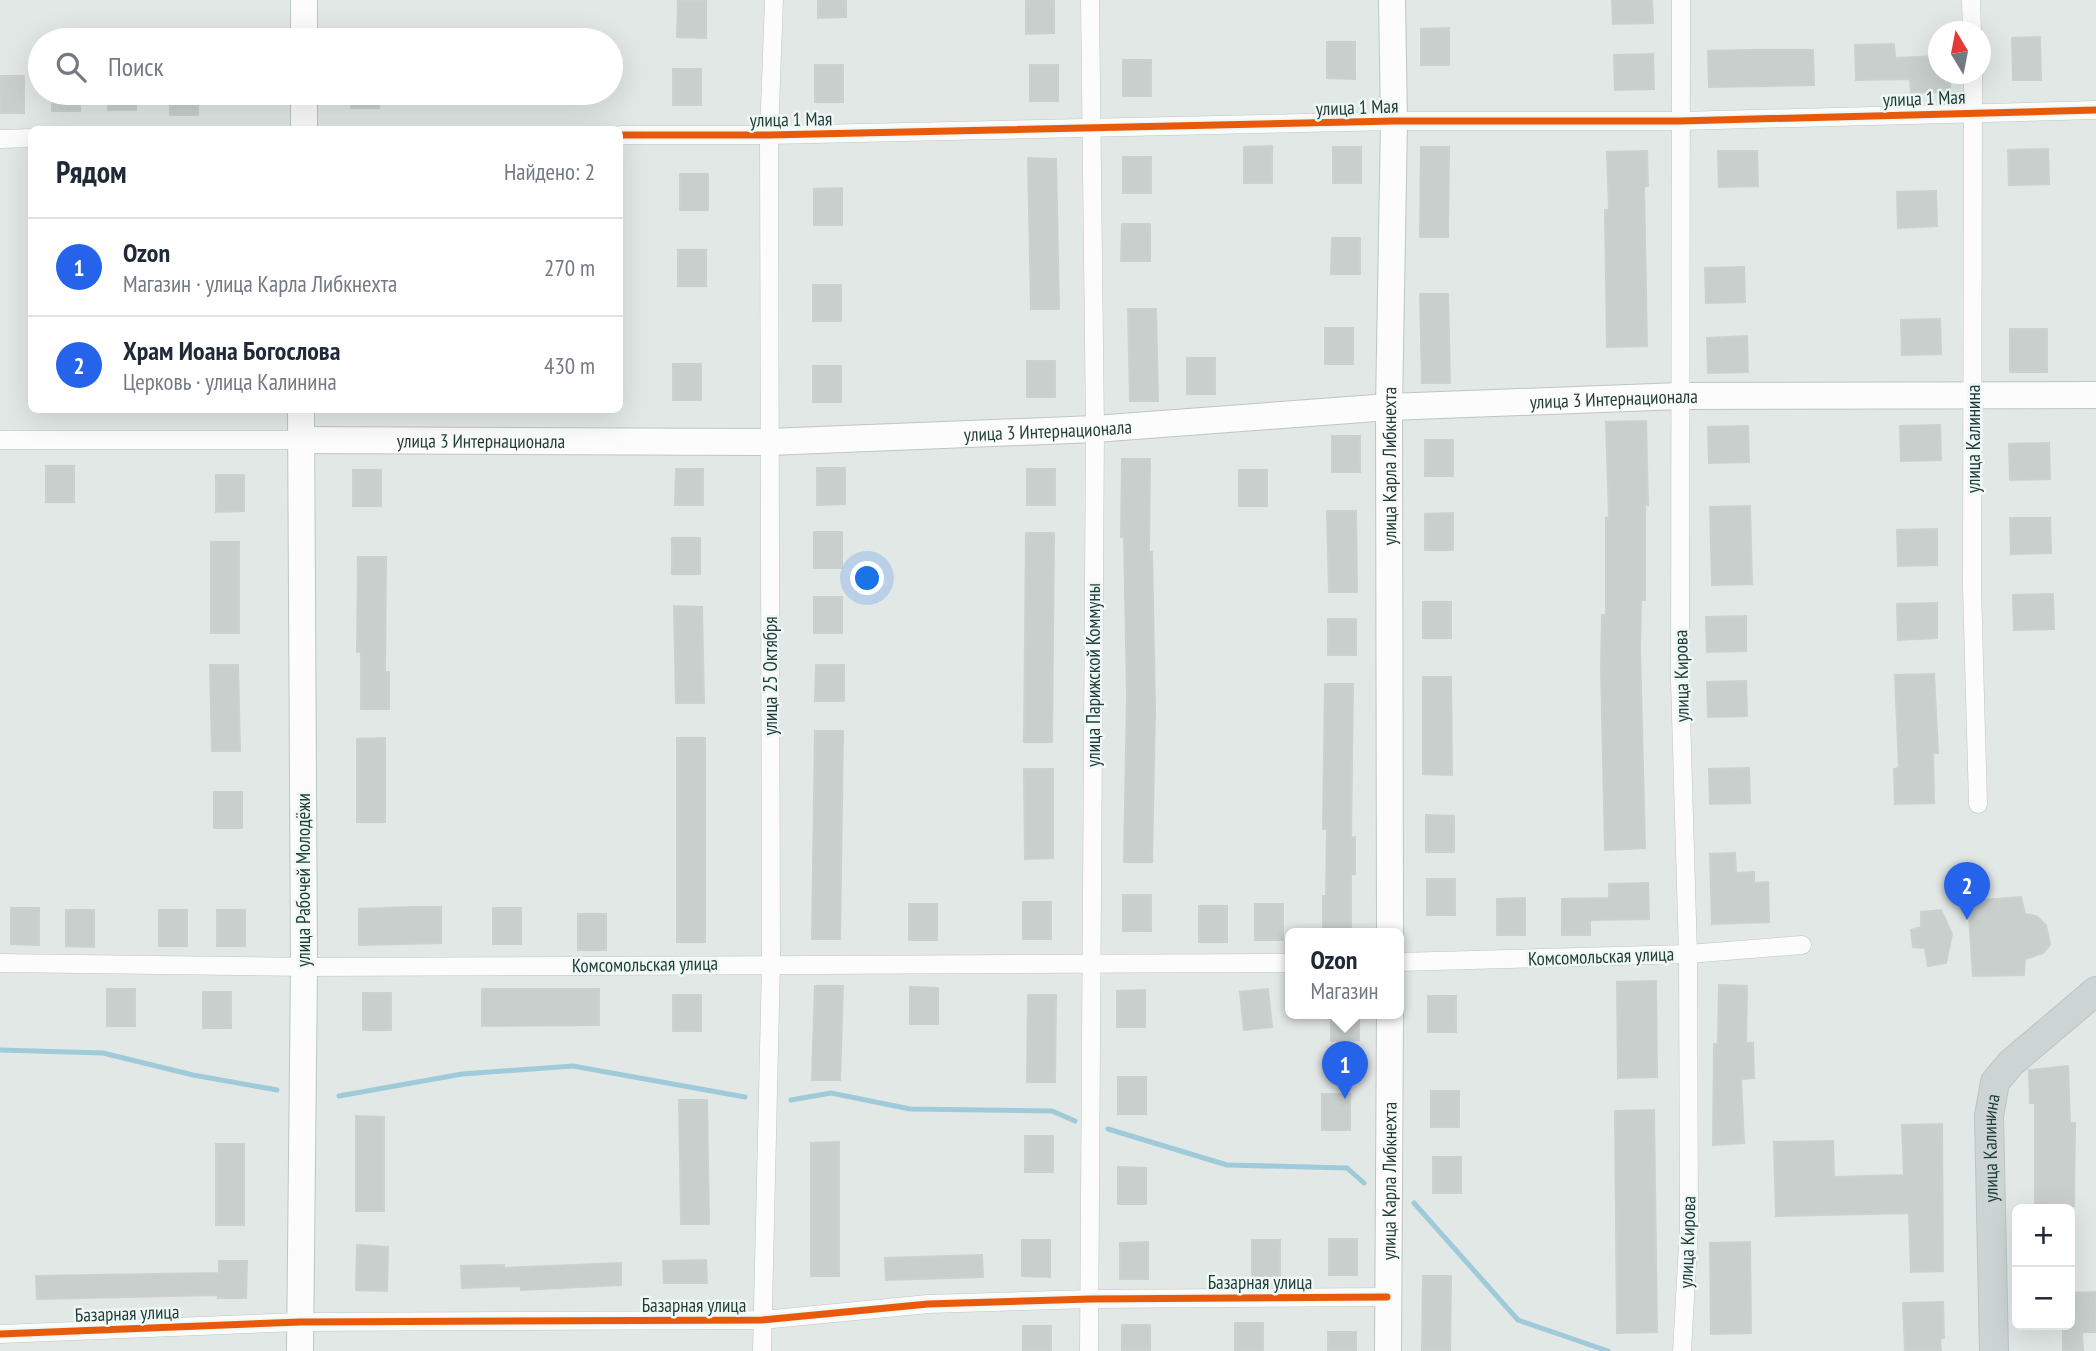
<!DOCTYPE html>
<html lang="ru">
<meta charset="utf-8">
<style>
:root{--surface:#fff;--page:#f6f6f7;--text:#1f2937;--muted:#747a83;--line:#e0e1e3;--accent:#2563eb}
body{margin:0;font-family:"PT Sans Narrow",sans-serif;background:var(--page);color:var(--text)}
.controls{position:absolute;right:21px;bottom:21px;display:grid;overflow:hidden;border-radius:10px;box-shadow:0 7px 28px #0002}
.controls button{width:63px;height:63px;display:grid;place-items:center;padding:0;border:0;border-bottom:2px solid var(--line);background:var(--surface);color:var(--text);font:35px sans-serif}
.compass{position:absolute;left:1928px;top:21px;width:63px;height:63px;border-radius:50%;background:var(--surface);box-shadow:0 7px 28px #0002;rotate:350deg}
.you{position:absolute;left:868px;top:579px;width:24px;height:24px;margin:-18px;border:5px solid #fff;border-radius:50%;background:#1a73e8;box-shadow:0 0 0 10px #1a73e833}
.badge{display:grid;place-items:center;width:46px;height:46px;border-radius:50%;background:var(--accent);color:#fff;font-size:23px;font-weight:700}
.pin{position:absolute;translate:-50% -58px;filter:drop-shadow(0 2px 4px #0008)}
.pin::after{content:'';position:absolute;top:37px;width:24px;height:21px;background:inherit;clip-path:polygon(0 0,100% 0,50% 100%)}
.popup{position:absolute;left:1285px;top:928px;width:119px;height:91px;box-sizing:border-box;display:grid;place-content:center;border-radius:10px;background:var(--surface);filter:drop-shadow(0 2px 5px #0005);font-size:23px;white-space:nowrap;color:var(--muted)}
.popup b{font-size:26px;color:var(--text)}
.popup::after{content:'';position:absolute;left:50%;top:100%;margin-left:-14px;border:14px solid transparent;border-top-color:var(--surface)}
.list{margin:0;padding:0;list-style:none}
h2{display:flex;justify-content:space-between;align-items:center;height:91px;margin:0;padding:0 28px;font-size:30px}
h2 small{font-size:23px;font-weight:400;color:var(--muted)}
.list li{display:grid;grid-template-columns:46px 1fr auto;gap:21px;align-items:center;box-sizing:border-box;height:98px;padding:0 28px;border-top:2px solid var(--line)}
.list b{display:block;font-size:26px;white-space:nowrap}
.list p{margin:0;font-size:23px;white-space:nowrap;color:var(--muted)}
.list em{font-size:23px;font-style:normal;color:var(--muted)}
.icon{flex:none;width:38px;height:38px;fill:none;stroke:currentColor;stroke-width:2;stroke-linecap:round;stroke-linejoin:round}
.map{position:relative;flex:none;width:2096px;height:1351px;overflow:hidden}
.search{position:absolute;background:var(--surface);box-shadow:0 7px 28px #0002;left:28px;top:28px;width:595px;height:77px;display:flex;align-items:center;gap:18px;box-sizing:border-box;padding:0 24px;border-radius:38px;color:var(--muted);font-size:26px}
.panel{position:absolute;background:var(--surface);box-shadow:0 7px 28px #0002;left:28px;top:126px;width:595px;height:287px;border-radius:10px}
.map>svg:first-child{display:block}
</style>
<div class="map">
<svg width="2096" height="1351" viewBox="0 0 2096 1351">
<rect width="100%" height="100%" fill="#e2e8e6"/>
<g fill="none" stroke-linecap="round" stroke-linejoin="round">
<g stroke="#9fcada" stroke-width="5">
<path d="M0 1050 103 1053 193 1075 277 1090"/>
<path d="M339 1096 462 1074 573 1066 745 1097"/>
<path d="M791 1100 831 1093 910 1109 1052 1111 1075 1121"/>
<path d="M1108 1129 1227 1165 1347 1168 1364 1183"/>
<path d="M1414 1203 1518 1320 1608 1351"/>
</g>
</g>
<g fill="#c9cfcd" stroke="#cbd1cf" stroke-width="2">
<path d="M818 0H846V17L818 18Z"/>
<path d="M1026 0H1054V33L1026 34Z"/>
<path d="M1612 0H1652L1653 23 1613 24Z"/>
<path d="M678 1H706V38L677 37Z"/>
<path d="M1449 28V65H1421V29Z"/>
<path d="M2040 37 2041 80H2013L2012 38Z"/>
<path d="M1327 42H1355V79L1327 78Z"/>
<path d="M1894 44 1895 58 1938 56V74H1950V92L1911 93 1910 79 1856 80 1855 45Z"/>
<path d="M1748 50H1813L1814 85 1709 87 1708 51Z"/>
<path d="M1653 54 1654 89 1615 90 1614 55Z"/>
<rect x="1123" y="60" width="28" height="36"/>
<rect x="815" y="65" width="28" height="37"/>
<rect x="1030" y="65" width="28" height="36"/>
<rect x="673" y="69" width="28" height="36"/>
<rect x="0" y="76" width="24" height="37"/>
<rect x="52" y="93" width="28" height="18"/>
<rect x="108" y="93" width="28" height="17"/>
<rect x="170" y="93" width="28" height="22"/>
<rect x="351" y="93" width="28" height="15"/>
<path d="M1272 146V183H1244V147Z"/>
<rect x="1333" y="147" width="28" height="36"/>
<path d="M1421 147H1449L1448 237H1420Z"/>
<path d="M2048 149 2049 184 2009 185 2008 150Z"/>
<path d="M1647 151 1648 186H1644L1647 346 1607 347 1605 210H1609L1607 152Z"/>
<path d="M1718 151H1757L1758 186 1719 187Z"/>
<rect x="1123" y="157" width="28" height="36"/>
<path d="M1028 158 1056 159 1059 309H1031Z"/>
<rect x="680" y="174" width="28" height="36"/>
<path d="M842 188V225H814V189Z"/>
<path d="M1936 191 1937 226 1898 228 1897 192Z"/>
<path d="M1122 224H1150V261H1121Z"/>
<path d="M1332 238H1360V274H1331Z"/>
<rect x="678" y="250" width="28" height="36"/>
<path d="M1744 267 1745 302 1706 303 1705 268Z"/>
<rect x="813" y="285" width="28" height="36"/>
<path d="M1420 294H1448L1450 383H1422Z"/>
<path d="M1128 309H1156L1158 401H1130Z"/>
<path d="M1940 319 1941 354 1902 355 1901 320Z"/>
<rect x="1325" y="328" width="28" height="36"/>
<rect x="2010" y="329" width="37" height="43"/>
<path d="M1747 336 1748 372 1708 373 1707 338Z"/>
<rect x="1187" y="358" width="28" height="36"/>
<rect x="1027" y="361" width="28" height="36"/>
<rect x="673" y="364" width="28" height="36"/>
<rect x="813" y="366" width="28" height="36"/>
<path d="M1646 421 1648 505H1645V600H1641L1640 649 1645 848 1605 850 1601 668 1602 615H1606V518L1609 517 1606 422Z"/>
<path d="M1940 425 1941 460 1901 461 1900 426Z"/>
<path d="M1748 426 1749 462 1709 463 1708 427Z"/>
<rect x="1332" y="436" width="28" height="36"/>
<rect x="1425" y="440" width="28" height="36"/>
<path d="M2049 443 2050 479 2010 480 2009 444Z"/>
<path d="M1122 459H1150L1149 552H1152L1155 709 1152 862H1124L1127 695 1124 537H1121Z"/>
<rect x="46" y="466" width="28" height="36"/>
<path d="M817 468H845V504L817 505Z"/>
<path d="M676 469H703V505H675Z"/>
<rect x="1027" y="469" width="28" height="36"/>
<rect x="353" y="470" width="28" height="36"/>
<rect x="1239" y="470" width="28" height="36"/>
<path d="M216 475H244V511L216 512Z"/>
<path d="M1750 506 1752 584 1712 585 1710 507Z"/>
<path d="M1327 511H1356L1357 592H1329Z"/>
<path d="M1453 513V550H1425V514Z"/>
<path d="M2010 518H2050L2051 553 2011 554Z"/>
<path d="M1937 529V565L1898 566 1897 530Z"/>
<rect x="814" y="532" width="28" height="36"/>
<path d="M1026 533H1054L1052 742H1024Z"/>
<rect x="672" y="538" width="28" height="36"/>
<rect x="211" y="542" width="28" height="91"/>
<path d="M358 557H386L385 672H389V709H361V652H357Z"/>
<path d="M2053 594 2054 629 2014 630 2013 595Z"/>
<rect x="814" y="597" width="28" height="36"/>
<rect x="1423" y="602" width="28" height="36"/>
<path d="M1937 603V638L1898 640 1897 604Z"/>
<path d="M674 606 702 607 704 703H676Z"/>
<path d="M1746 616V651L1707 652 1706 617Z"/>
<rect x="1328" y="619" width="28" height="36"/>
<path d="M210 665H238L240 751H212Z"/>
<path d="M816 665H844V701H815Z"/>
<path d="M1934 674 1938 753H1933L1934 803 1895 804 1894 769 1899 768 1895 675Z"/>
<path d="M1423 677H1451L1452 775 1423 774Z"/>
<path d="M1746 681 1747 716 1708 717 1707 682Z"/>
<path d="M1325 684H1353L1351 838 1355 837V874H1351V932H1323V896H1326L1327 829H1323Z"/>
<path d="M815 731H843L840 939H812Z"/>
<path d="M385 738V822H357V739Z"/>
<rect x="677" y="738" width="28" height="204"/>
<path d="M1749 768 1750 803 1710 804 1709 769Z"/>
<path d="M1024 769H1053V858L1025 859Z"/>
<rect x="214" y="792" width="28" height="36"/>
<path d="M1426 815 1454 816V852H1426Z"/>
<path d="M1735 853 1736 873 1754 872V883L1768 882 1769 922 1712 924 1710 854Z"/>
<rect x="1427" y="879" width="28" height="36"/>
<path d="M1648 883 1649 919 1590 920V935H1562V899L1609 898V884Z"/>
<rect x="1123" y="895" width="28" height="36"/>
<path d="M2021 897 2025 914 2036 916 2046 925 2050 945 2043 953 2025 959 2024 975 1973 976 1968 901Z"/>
<path d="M1525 898V935H1497V899Z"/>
<rect x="1023" y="902" width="28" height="37"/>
<rect x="909" y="904" width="28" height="36"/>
<rect x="1255" y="904" width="28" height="36"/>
<rect x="1199" y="906" width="28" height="36"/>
<path d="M413 907H441V943L359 945V909Z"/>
<path d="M11 908H39V945L11 944Z"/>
<rect x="493" y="908" width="28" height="36"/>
<path d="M66 910H94V947L66 946Z"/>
<rect x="159" y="910" width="28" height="36"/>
<rect x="217" y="910" width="28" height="36"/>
<path d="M1941 910 1952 934 1946 963 1928 966 1925 948 1913 947 1911 930 1921 927V912Z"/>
<rect x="578" y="914" width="28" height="36"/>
<path d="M1656 981 1657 1077 1618 1078 1617 982Z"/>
<path d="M1719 985 1747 986 1746 1043H1753L1754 1078 1741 1079 1744 1143 1713 1145 1714 1044H1718Z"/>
<path d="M815 986H843L840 1080H812Z"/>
<path d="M910 987 938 988V1024H910Z"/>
<rect x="107" y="989" width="28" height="37"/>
<path d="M482 989H599V1025L482 1026Z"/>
<path d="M1268 989 1272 1027 1244 1030 1240 992Z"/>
<path d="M1145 990V1027H1117V991Z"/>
<rect x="203" y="992" width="28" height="36"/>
<rect x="363" y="993" width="28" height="37"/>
<rect x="673" y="995" width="28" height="36"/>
<path d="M1028 995H1056L1055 1082H1027Z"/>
<rect x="1428" y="996" width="28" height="36"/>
<path d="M1331 1013H1359V1040L1331 1041Z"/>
<path d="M2068 1066 2070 1123H2075L2074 1206 2035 1207V1103H2030L2029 1070Z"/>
<rect x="1118" y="1077" width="28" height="37"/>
<rect x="1431" y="1091" width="28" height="36"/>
<rect x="1322" y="1094" width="28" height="36"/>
<path d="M679 1100H707L709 1224H681Z"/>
<path d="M1654 1110 1657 1332 1617 1333 1615 1111Z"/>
<path d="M356 1116 384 1117V1211H356Z"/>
<path d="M1942 1124 1943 1271 1911 1272 1909 1213 1776 1216 1774 1142 1833 1141 1834 1177 1904 1175 1902 1125Z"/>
<rect x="1025" y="1136" width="28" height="36"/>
<path d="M839 1142V1276H811V1143Z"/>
<rect x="216" y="1144" width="28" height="81"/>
<rect x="1433" y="1157" width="28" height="36"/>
<path d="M1118 1167 1146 1168V1204H1118Z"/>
<rect x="1329" y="1239" width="28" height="36"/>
<path d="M1022 1240H1050V1277L1022 1276Z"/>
<rect x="1252" y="1240" width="28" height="36"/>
<path d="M1148 1242V1279H1120V1243Z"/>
<path d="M1750 1242 1751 1333 1711 1334 1710 1243Z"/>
<path d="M357 1245 388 1247 387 1291 356 1290Z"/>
<path d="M982 1255 983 1277 886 1280 885 1258Z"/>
<path d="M706 1260 707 1283H664L663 1261Z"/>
<path d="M219 1261H247L246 1298H218V1295L37 1299 36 1276 219 1273Z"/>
<path d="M621 1263V1285L521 1290V1286L462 1288 461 1266 504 1265V1268Z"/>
<path d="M1423 1276H1451L1450 1351H1422Z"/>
<path d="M2096 1292V1332H2082L2083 1351H2063V1325H2070V1293Z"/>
<path d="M1943 1302 1944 1338H1940L1941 1351H1905L1903 1303Z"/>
<rect x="1235" y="1323" width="28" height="28"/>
<rect x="1122" y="1325" width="28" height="26"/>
<rect x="1023" y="1326" width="28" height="25"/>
<rect x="1328" y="1332" width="28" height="19"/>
</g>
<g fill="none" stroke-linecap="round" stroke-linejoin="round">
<defs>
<g id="street">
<path d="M1681 0 1680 680 1688 954 1689 1227 1682 1351"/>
<path d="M1971 0 1972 32"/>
<path d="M1973 74 1972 588 1978 804"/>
<path d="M620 135H769L1394 121H1680L2096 110"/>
<path d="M0 139 32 138"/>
<path d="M0 440H301"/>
<path d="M1399 962 1688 954 1802 945"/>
<path d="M0 963 304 967 1291 963"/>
<path d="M0 1334 300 1322 762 1320 928 1304 1090 1299 1387 1297"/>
<path d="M762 1351 771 963 769 135 774 0"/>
<path d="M1089 1351 1095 429 1090 0"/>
</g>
<g id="secondary">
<path d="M304 0V40"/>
<path d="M304 93V130"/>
<path id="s1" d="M301 440 769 442 1095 429 1389 407 1680 396 2096 395"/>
<path id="s2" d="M1390 933 1389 407 1394 121 1392 0"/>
<path d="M300 1351 304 967 301 410"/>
<path id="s3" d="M1388 1351 1390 1013"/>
</g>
<g id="primary">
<path id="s4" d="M1994 1351 1989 1116 1995 1082 2011 1063 2096 991"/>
</g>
</defs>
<use href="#street" stroke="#bfc5c3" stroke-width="19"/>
<use href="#secondary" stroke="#bec6c4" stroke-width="28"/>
<use href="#primary" stroke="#bbc5c3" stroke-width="30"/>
<use href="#street" stroke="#fbfcfb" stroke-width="18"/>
<use href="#secondary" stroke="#fbfcfb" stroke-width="26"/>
<use href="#primary" stroke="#ccd5d4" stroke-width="28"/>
<defs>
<g id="cycleway">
<path d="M620 135H769L1394 121H1680L2096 110"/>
<path d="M0 1334 300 1322 762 1320 928 1304 1090 1299 1387 1297"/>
</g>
</defs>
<use href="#cycleway" stroke="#eff8f4" stroke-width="11"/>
<use href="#cycleway" stroke="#e8590c" stroke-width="7"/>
</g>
<g text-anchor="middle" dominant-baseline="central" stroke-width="5" stroke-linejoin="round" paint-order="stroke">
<g font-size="19" fill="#1f3c38" stroke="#eff8f4">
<text transform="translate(1924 98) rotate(-2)">улица 1 Мая</text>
<text transform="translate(1357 107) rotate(-2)">улица 1 Мая</text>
<text transform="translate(791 119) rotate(-1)">улица 1 Мая</text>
<text stroke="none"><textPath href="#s1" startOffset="1314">улица 3 Интернационала</textPath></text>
<text stroke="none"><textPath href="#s1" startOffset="747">улица 3 Интернационала</textPath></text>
<text transform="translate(1973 439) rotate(-90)">улица Калинина</text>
<text stroke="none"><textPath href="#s1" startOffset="180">улица 3 Интернационала</textPath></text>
<text stroke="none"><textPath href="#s2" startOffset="467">улица Карла Либкнехта</textPath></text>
<text transform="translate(1093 675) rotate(-90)">улица Парижской Коммуны</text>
<text transform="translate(770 676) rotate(-90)">улица 25 Октября</text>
<text transform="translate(1681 676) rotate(-91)">улица Кирова</text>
<text transform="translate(303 880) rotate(-90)">улица Рабочей Молодёжи</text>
<text transform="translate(1601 956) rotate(-2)">Комсомольская улица</text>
<text transform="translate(645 964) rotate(-1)">Комсомольская улица</text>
<text stroke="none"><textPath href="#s4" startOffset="203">улица Калинина</textPath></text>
<text stroke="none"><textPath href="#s3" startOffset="170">улица Карла Либкнехта</textPath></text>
<text transform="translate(1687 1242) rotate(-88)">улица Кирова</text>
<text x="1260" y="1282">Базарная улица</text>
<text x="694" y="1305">Базарная улица</text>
<text transform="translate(127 1313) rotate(-2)">Базарная улица</text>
</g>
</g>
</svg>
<div class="controls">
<button>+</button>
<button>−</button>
</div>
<svg class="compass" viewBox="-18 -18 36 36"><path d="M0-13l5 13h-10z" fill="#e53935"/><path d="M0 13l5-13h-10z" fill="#747a83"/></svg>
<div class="you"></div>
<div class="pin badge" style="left:1345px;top:1099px">1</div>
<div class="popup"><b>Ozon</b>Магазин</div>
<div class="pin badge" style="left:1967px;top:920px">2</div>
<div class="search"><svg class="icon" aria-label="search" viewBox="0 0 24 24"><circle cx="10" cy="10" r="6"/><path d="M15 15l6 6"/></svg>Поиск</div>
<section class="panel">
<h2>Рядом<small>Найдено: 2</small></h2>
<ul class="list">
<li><span class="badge">1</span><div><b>Ozon</b><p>Магазин · улица Карла Либкнехта</p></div><em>270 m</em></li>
<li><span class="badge">2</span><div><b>Храм Иоана Богослова</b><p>Церковь · улица Калинина</p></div><em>430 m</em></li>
</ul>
</section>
</div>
